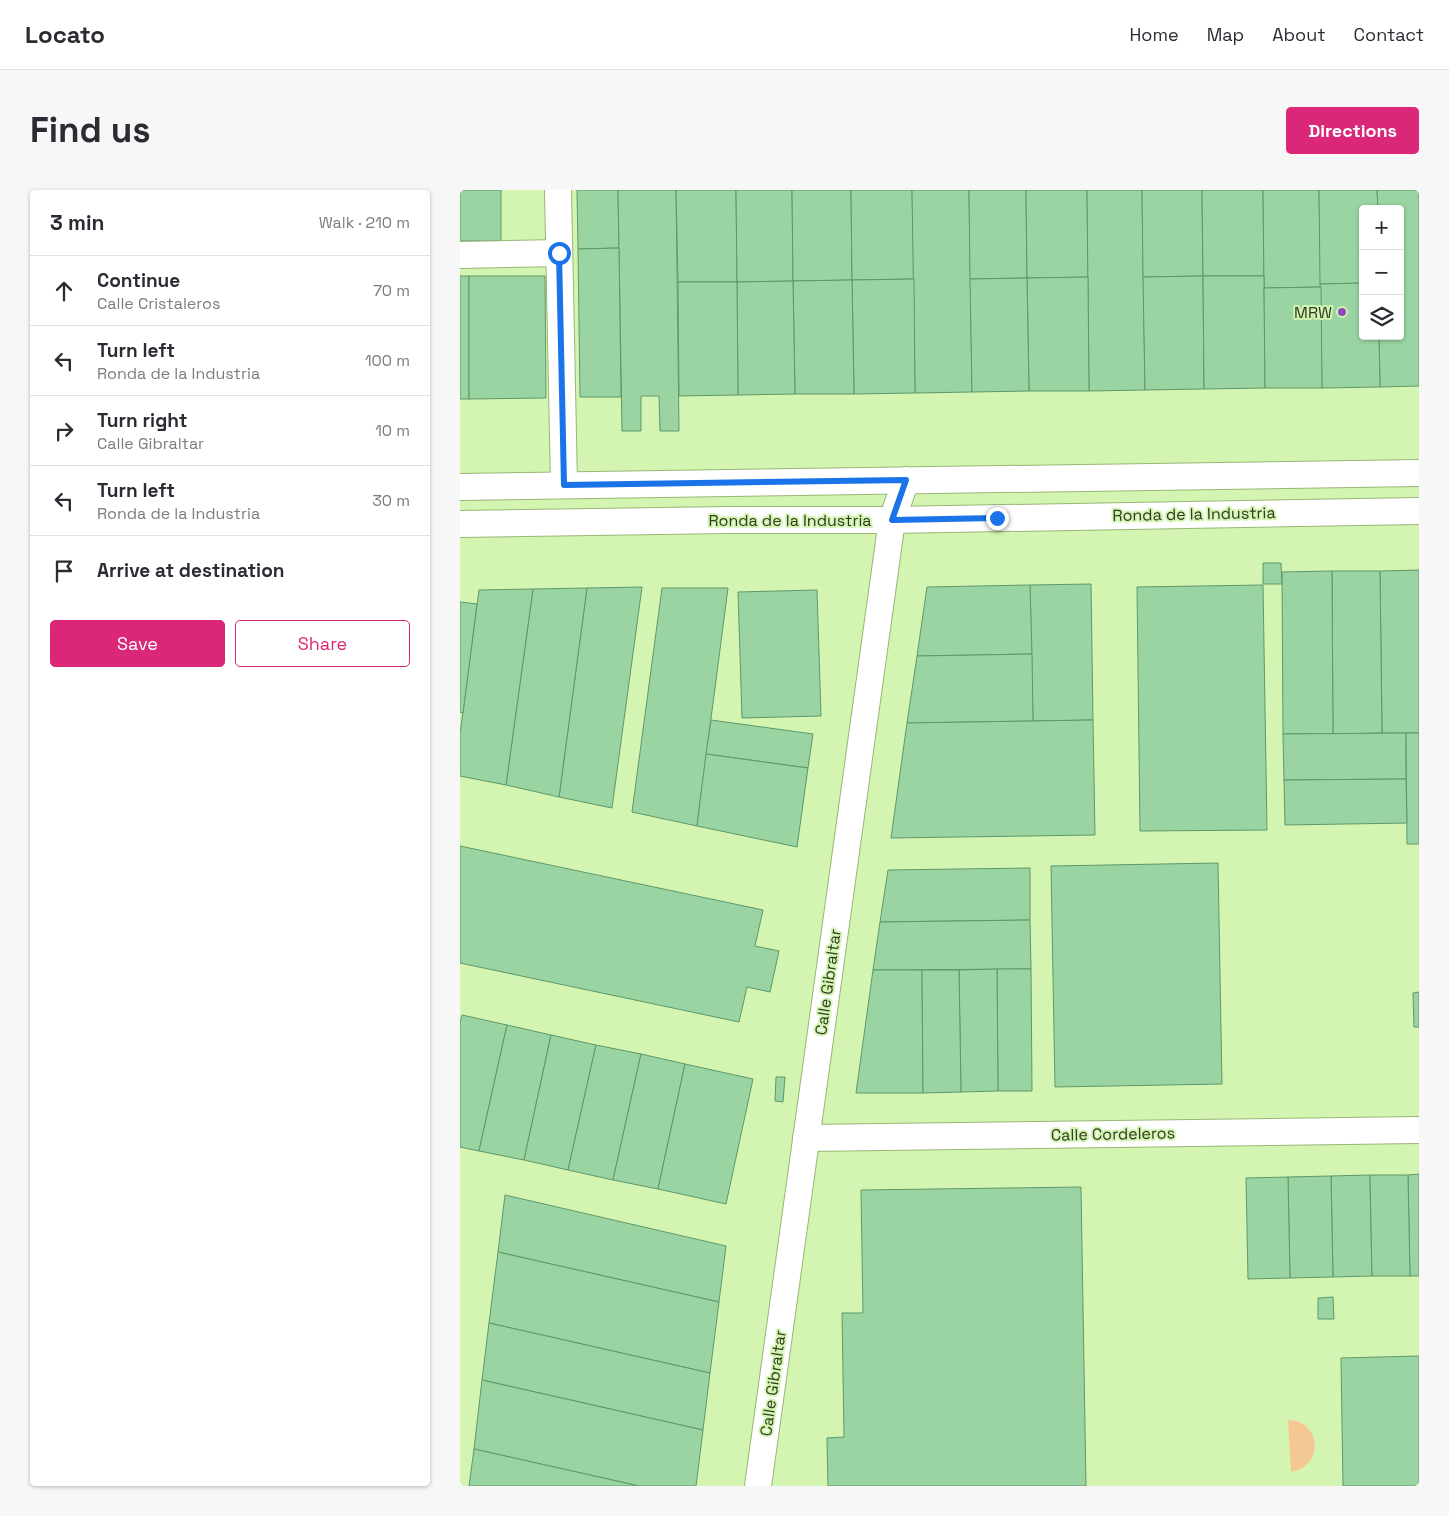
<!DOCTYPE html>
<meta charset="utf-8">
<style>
:root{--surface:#fff;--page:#f7f7f7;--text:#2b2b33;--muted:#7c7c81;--line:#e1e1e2;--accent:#db2777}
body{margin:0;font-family:"Space Grotesk",sans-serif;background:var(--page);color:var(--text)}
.controls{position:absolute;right:15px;top:15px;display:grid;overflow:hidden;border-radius:5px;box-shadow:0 1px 4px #0004}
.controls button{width:45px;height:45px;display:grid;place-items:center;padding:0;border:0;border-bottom:1px solid var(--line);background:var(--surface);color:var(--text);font:25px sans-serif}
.stop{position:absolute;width:15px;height:15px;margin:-11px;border:4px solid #1a73e8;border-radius:50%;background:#fff}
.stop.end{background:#1a73e8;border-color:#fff;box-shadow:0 1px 5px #0008}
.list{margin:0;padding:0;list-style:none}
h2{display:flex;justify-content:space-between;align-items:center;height:65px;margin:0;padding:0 20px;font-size:21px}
h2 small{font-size:16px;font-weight:400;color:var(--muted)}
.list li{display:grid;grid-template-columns:32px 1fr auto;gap:15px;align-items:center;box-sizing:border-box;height:70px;padding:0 20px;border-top:1px solid var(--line)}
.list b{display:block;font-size:19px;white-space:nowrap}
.list p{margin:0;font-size:16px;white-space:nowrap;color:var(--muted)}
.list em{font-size:16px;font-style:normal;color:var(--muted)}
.actions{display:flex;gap:10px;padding:15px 20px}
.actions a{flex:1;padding:11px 0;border:1px solid var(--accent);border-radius:5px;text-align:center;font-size:18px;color:var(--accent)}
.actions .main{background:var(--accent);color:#fff}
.icon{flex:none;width:28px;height:28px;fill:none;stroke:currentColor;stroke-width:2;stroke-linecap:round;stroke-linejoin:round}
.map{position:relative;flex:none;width:959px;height:1296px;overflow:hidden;border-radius:5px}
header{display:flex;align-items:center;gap:30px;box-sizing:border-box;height:70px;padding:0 25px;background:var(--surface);border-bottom:1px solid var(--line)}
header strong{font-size:24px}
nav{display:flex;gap:28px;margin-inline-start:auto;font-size:18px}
.intro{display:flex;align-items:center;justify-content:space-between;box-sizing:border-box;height:120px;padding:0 30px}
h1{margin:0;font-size:35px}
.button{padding:12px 22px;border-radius:5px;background:var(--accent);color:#fff;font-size:18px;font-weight:700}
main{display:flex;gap:30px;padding:0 30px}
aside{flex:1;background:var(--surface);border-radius:5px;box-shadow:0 1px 4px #0004}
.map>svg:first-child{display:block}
</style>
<header>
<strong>Locato</strong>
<nav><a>Home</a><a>Map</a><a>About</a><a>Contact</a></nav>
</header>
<div class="intro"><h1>Find us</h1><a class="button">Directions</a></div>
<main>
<aside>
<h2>3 min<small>Walk · 210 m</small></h2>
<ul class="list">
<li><svg class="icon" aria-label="ahead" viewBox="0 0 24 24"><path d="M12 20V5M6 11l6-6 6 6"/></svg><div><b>Continue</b><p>Calle Cristaleros</p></div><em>70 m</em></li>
<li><svg class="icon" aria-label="left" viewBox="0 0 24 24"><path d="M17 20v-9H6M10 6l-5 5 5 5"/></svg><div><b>Turn left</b><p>Ronda de la Industria</p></div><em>100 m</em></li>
<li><svg class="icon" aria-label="right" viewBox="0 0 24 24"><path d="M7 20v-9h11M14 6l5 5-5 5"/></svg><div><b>Turn right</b><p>Calle Gibraltar</p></div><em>10 m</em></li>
<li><svg class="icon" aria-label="left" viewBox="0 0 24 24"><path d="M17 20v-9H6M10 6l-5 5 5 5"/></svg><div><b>Turn left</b><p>Ronda de la Industria</p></div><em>30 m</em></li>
<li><svg class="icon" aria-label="arrive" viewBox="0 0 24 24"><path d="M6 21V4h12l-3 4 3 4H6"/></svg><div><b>Arrive at destination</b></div></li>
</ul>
<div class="actions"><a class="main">Save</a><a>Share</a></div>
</aside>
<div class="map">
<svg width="959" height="1296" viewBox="0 0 959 1296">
<rect width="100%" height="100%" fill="#d4f4b2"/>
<path fill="#f5c793" d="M828 1230C862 1231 864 1276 831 1282Z"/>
<g fill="#99d4a2" stroke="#5f9869">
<rect x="0" y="0" width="41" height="51"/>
<path d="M117 0H158L159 58 118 59Z"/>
<path d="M158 0H216L219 241H200L199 206H181V241H162Z"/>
<path d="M216 0H276L277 92H218Z"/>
<path d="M276 0H332L333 91 277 92Z"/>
<path d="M332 0H391L392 90 333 91Z"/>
<path d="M391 0H452L454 89 392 90Z"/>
<path d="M452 0H509L512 202 455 203Z"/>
<path d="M509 0H566L567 88 510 89Z"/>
<path d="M566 0H627L628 87 567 88Z"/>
<path d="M627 0H682L685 200 629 201Z"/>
<path d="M682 0H742L743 86 683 87Z"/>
<path d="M742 0H803L804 86H743Z"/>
<path d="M803 0H859L861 97 804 98Z"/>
<path d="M859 0H917L918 19H903V93L860 94Z"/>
<path d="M917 0H959V196L920 197 919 146H940V19H918Z"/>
<path d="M159 58 161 207H120L118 59Z"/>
<rect x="0" y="86" width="9" height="123"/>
<path d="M9 86H85L86 208 9 209Z"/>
<path d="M743 86 744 199 685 200 683 87Z"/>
<path d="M743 86H804L805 198 744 199Z"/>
<path d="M628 87 629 201H569L567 88Z"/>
<path d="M567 88 569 201 512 202 510 89Z"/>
<path d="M454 89 455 203 394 204 392 90Z"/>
<path d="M392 90 394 204H335L333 91Z"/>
<path d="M333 91 335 204 278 205 277 92Z"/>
<path d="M218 92H277L278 205 219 206Z"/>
<path d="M903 93V146H919L920 197 862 198 860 94Z"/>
<path d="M861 97 862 198H805L804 98Z"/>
<path d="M803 373H821L822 394H803Z"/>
<path d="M959 380V543H922L920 381Z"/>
<path d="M872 381H920L922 543 873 544Z"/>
<path d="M872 381 873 544H823L822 382Z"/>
<path d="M631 394 633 530 573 531 570 395Z"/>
<path d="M570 395 572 464 457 466 467 397Z"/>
<path d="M803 395 807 640 680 641 677 397Z"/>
<path d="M182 397 152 618 99 607 127 398Z"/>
<path d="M127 398 99 607 46 595 73 399Z"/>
<path d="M202 398H268L237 636 172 622Z"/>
<path d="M73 399 46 595 0 586V544L19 400Z"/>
<path d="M357 400 361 526 282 528 278 402Z"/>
<path d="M0 412 17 414 3 523 0 522Z"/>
<path d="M572 464 573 531 447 533 457 466Z"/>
<path d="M251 530 353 544 348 578 246 564Z"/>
<path d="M633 530 635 645 431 648 447 533Z"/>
<path d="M946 543V589L824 590 823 544Z"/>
<path d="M946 543H959V654H947Z"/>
<path d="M246 564 348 578 337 657 237 636Z"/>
<path d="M946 589 947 633 825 635 824 590Z"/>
<path d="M0 656 303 720 295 756 319 761 310 802 287 797 279 832 0 773Z"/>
<path d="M758 673 762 894 595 897 591 676Z"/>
<path d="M570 678V730L420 732 428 680Z"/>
<path d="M570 730 571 779 413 780 420 732Z"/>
<path d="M537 779H571L572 901H538Z"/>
<path d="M537 779 538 901 501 902 499 780Z"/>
<path d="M413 780H462L463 903H396Z"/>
<path d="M462 780H499L501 902 463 903Z"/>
<path d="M959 802V837H954L953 803Z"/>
<path d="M2 825 47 835 19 961 0 957V833Z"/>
<path d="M47 835 91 845 64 970 19 961Z"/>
<path d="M91 845 136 855 108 980 64 970Z"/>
<path d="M136 855 181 864 153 990 108 980Z"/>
<path d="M181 864 225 874 198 999 153 990Z"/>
<path d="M225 874 293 889 266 1014 198 999Z"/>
<path d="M316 887H325L323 912 315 911Z"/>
<path d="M959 984V1086H950L948 985Z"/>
<path d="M910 985 912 1086 873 1087 871 986Z"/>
<path d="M910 985H948L950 1086H912Z"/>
<path d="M871 986 873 1087 830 1088 828 987Z"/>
<path d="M828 987 830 1088 788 1089 786 988Z"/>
<path d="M621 997 626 1296H368L367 1248 384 1247 382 1123H403L401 1000Z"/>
<path d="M45 1005 266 1056 259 1112 38 1062Z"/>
<path d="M38 1062 259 1112 250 1183 29 1133Z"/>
<path d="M873 1107 874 1129H858V1108Z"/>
<path d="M29 1133 250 1183 243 1240 22 1190Z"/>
<path d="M959 1166V1296H883L881 1168Z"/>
<path d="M22 1190 243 1240 236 1296H179L14 1259Z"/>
<path d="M14 1259 179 1296H9Z"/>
</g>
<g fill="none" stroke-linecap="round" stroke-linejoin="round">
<defs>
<g id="minor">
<path d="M98 0 104 295"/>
<path d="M0 65 99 63"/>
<path d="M0 297 959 283"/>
<path d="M0 334 268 330H432L959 321"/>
<path d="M346 948 959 940"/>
<path d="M298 1296 432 330 446 290"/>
</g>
</defs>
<use href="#minor" stroke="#99b677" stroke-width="28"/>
<use href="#minor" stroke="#fff" stroke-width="26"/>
</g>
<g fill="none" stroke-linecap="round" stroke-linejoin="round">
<path stroke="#1a73e8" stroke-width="6" d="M99 63 104 295 446 290 432 330 537 328"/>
</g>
<circle fill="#8d48bc" stroke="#d4f4b2" stroke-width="2" cx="882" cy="122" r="5"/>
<g text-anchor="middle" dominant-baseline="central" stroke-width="4" stroke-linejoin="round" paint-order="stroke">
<g font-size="16" fill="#2f3b21" stroke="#d4f4b2" text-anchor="end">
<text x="872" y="122">MRW</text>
</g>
<g font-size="16" fill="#2f3b21" stroke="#d4f4b2">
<text transform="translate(734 324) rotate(-1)">Ronda de la Industria</text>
<text x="330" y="330">Ronda de la Industria</text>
<text transform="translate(368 792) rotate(-82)">Calle Gibraltar</text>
<text transform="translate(653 944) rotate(-1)">Calle Cordeleros</text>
<text transform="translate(313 1193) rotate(-82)">Calle Gibraltar</text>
</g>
</g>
</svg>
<div class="controls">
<button>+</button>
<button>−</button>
<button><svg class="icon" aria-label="layers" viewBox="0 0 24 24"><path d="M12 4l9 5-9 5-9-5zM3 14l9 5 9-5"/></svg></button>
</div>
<div class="stop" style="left:99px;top:63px"></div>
<div class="stop end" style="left:537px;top:328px"></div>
</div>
</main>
